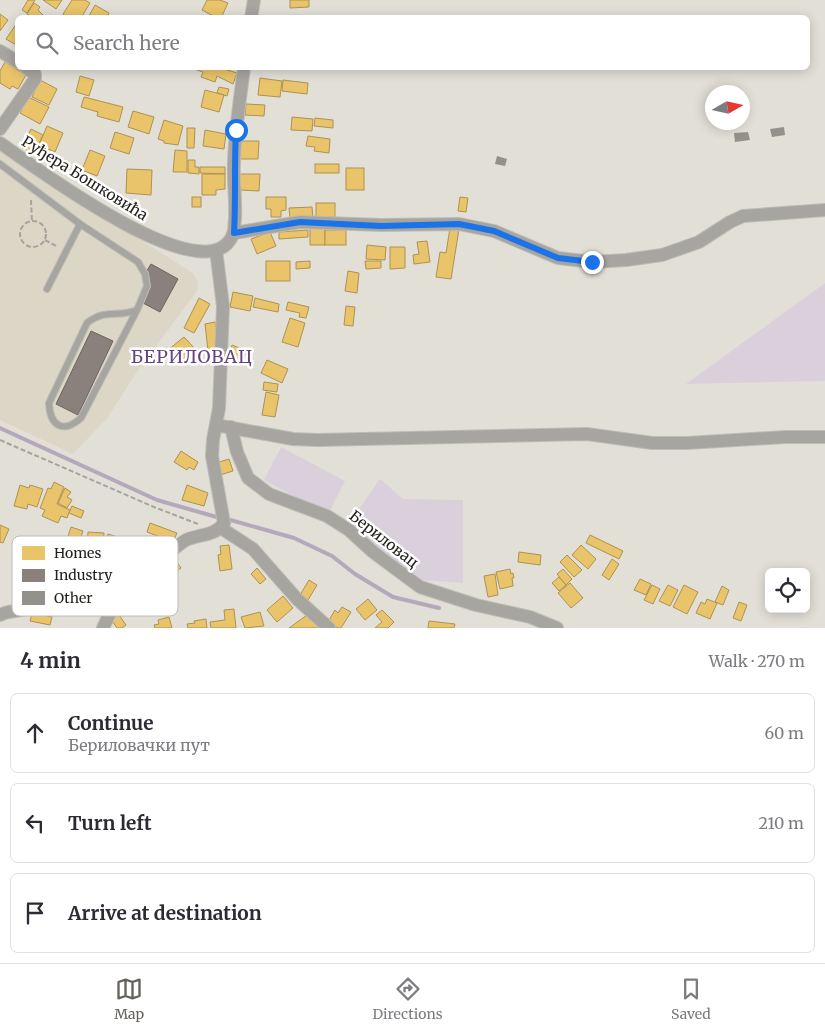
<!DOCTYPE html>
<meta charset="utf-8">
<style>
:root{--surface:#fff;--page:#f2f2f3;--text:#2b2b33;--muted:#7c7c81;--line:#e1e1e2;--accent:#65625c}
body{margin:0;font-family:Merriweather,serif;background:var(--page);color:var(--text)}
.controls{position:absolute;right:15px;bottom:15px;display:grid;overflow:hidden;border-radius:8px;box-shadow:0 2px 12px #0003}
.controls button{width:45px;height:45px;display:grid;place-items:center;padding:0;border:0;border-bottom:1px solid var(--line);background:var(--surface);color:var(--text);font:25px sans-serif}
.compass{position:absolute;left:705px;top:85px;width:45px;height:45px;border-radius:50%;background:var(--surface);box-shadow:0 2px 12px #0003;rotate:81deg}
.stop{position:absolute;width:15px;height:15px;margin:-11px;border:4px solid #1a73e8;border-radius:50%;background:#fff}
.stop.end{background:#1a73e8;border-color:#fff;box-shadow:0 1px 5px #0008}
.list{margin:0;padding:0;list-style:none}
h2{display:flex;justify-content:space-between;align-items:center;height:65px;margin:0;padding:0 20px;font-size:21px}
h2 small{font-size:16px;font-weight:400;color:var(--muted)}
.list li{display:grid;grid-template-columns:32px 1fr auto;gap:15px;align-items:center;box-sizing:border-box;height:80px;margin:0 10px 10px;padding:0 10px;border:1px solid var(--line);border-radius:8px}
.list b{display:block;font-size:19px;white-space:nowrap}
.list p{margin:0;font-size:16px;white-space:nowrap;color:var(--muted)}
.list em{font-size:16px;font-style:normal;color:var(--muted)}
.icon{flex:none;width:28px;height:28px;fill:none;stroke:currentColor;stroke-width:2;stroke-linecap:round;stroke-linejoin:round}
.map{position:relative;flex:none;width:825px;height:628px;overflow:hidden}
.search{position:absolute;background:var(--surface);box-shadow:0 2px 12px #0003;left:15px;right:15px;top:15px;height:55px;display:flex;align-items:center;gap:12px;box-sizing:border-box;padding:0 18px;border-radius:8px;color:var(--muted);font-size:19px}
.sheet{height:335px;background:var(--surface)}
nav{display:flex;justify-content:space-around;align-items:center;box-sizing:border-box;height:70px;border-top:1px solid var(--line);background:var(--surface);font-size:14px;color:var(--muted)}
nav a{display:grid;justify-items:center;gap:2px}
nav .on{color:var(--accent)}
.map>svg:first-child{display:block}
</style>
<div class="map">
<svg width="825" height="628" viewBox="0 0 825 628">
<rect width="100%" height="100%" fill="#e2dfd7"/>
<path fill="#dcd6c6" d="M0 149 194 274 198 283 197 291 136 373 108 417 73 454 0 420Z"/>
<g fill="#d9d0db">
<path d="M825 283V381L686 384Z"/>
<path d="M281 447 345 481 328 514 264 480Z"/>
<path d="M380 479 403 499 463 500V583L422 580 378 551 348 525Z"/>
</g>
<g fill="#e9c46a" stroke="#ad9252">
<path d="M28 0H35L27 13 22 10Z"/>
<path d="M43 0H62L56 9Z"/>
<path d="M72 0H85L90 3 81 18H68L63 14Z"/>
<path d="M207 0H220L228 3 221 18H217L202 10Z"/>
<path d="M290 0H309V7L290 8Z"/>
<path d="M34 3 40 7 38 10 46 18H33L27 14Z"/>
<path d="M95 5 109 13 107 18H88Z"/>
<path d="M0 14 8 20 0 31Z"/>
<path d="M17 23H18V46L6 39Z"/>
<path d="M5 62 26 75 18 89 12 86 10 89 0 83V71Z"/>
<path d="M191 68H221L237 73 233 84 217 76 215 82 201 77 203 72Z"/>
<path d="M80 76 94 80 89 96 76 92Z"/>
<path d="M260 78 282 81 280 97 258 95Z"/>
<path d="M40 80 57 89 49 105 32 97Z"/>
<path d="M283 80 308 83 307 94 282 91Z"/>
<path d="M219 87 229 89 227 96 217 93Z"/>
<path d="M205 90 224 95 219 112 201 107Z"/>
<path d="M28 97 49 107 40 124 20 113Z"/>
<path d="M84 97 123 107 119 122 97 116 98 112 81 107Z"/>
<path d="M246 104 265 105 264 116 245 115Z"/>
<path d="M133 111 154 117 149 134 128 127Z"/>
<path d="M292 117 313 119 312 131 291 130Z"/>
<path d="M315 118 333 120V128L314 126Z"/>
<path d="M164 120 183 126 178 145 164 143V141L158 139Z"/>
<path d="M47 126 63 133 55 152 39 145Z"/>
<path d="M187 128H195L194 148H187Z"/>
<path d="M31 129 43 135 34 153 22 148Z"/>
<path d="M205 130 226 134 224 149 203 146Z"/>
<path d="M115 132 134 138 129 154 110 148Z"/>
<path d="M308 136 330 139 329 153 314 151 315 147 306 146Z"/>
<path d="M240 141H259L258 159H240Z"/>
<path d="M90 150 105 156 97 176 82 170Z"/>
<path d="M175 150 187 151V172H173Z"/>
<path d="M188 160H195V167H199V174L188 173Z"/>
<rect x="315" y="164" width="24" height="9"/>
<path d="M200 167H225V174L200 173Z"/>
<rect x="346" y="168" width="18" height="22"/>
<path d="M127 169 152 170 151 195 126 193Z"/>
<path d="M202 174H225V189L216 190V195H202Z"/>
<path d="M240 174H260L259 191 240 190Z"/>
<rect x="192" y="197" width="9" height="10"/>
<path d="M266 197H286V210L281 211V217H271V209H266Z"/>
<path d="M460 197 468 198 466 212 458 211Z"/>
<rect x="316" y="203" width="19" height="14"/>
<path d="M312 207 313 218H290L289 208Z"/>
<path d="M310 228 325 229V245H310Z"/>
<path d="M450 228 459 229 451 279 436 277 440 252 446 253Z"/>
<path d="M308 230V237L279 239V232Z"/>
<rect x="325" y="230" width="21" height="15"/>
<path d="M270 232 276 246 257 254 251 239Z"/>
<path d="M427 241 430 262 414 264 413 255 419 254 417 242Z"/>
<path d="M367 245 386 247 385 260 366 259Z"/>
<path d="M390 247H405V268L390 269Z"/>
<rect x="266" y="261" width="24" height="20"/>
<path d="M310 261V268L296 269V262Z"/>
<path d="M365 261H381V268L366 269Z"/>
<path d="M348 271 359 273 357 293 345 291Z"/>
<path d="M233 292 253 296 250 311 230 307Z"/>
<path d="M199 298 210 304 194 333 184 328Z"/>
<path d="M255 298 279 304 278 312 253 307Z"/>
<path d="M288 302 309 307 306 318 299 317 300 313 286 310Z"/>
<path d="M346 306 355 307 353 326 344 325Z"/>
<path d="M290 318 305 323 298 347 282 342Z"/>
<path d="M215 322 219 349 208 350 205 324Z"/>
<path d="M184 337 196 350 179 364 168 350Z"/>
<path d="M232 345 247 351 241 365 228 360Z"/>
<path d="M267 360 288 369 282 383 261 373Z"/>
<path d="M264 382 278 384 277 392 263 390Z"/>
<path d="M266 392 279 395 275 417 262 415Z"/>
<path d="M181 451 198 462 194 470 189 467 187 470 174 462Z"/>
<path d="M229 459 233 471 220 475 216 463Z"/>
<path d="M54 482 64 487 57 504 70 510 67 518 61 516 58 523 42 516 45 510 40 508 48 488 51 489Z"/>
<path d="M20 485 29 488 30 485 43 489 37 507 28 504 27 509 14 506Z"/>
<path d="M187 485 208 493 204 506 182 500Z"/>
<path d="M65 488 71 492 67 497 72 500 67 508 58 503Z"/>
<path d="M72 506 84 511 81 518 69 513Z"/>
<path d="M150 523 177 533 173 542 147 532Z"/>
<path d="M0 525 9 529 3 543 0 542Z"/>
<path d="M71 527 83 531 76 551 67 548 69 542H66Z"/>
<path d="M88 532 104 533 103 547 87 546Z"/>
<path d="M108 534 127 540 123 553 104 547Z"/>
<path d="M590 535 623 551 619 559 586 543Z"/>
<path d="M229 545 232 569 220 571 218 555 221 554 220 546Z"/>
<path d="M581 545 596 559 588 569 572 555Z"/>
<path d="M519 552 541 555 540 565 518 562Z"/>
<path d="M567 555 582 570 574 577 560 562Z"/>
<path d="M173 557 181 568 162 582 154 572Z"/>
<path d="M612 559 619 564 609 580 602 575Z"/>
<path d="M257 568 266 579 260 584 251 574Z"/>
<path d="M510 569 511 574 513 573 514 578H512L513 586 500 589 496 572Z"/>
<path d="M563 569 572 579 566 585 557 574Z"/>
<path d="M495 574 498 595 488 597 484 576Z"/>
<path d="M559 577 566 585 559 591 552 583Z"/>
<path d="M640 579 651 584 646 595 634 590Z"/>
<path d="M309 580 317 585 308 600 300 595Z"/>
<path d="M570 583 583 598 571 608 558 593Z"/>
<path d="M652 585 660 589 653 604 644 600Z"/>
<path d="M668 585 678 590 670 606 659 601Z"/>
<path d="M684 585 698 592 687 614 673 607Z"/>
<path d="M722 586 729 590 723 605 715 602Z"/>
<path d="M283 596 293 608 277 622 267 610Z"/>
<path d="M368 599 377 610 365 620 356 609Z"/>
<path d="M707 599 717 603 710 619 696 613 701 602 705 604Z"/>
<path d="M739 602 747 605 741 621 733 618Z"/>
<path d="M342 607 351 612 341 628H338L328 622 335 610 338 613Z"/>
<path d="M234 609 236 628H211L210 622 225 620 224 610Z"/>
<path d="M382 610 394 622 388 628H375L382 622 376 615Z"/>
<path d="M117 612 126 625 122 628H117L110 618Z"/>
<path d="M260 612 264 626 245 628 241 617Z"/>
<path d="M32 613 52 617 50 625 30 621Z"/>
<path d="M307 615 320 628H289Z"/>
<path d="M169 617 172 628H155L154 625 159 624 158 620Z"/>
<path d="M206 619 207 628H188L187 624 195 623 194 621Z"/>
<path d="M429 621 455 624 454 628H428Z"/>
</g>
<g fill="#8a817c" stroke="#6a645f">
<path d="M151 264 178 279 160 312 143 303 146 272Z"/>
<path d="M91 331 113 341 78 415 56 404Z"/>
</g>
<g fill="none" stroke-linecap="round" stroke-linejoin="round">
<g stroke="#b4a9ba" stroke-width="4">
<path d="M0 428 157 500 220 518"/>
<path d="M227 519 294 538 332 556 355 574 393 597 439 608"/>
</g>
</g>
<g fill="#93918b">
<path d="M784 127 785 135 772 137 770 129Z"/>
<path d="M748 132 750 140 735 142 734 133Z"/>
<path d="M497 156 507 159 505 166 495 164Z"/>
</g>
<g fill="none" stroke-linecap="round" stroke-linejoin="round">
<defs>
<g id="service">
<path d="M0 164 80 224 138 262 145 274 147 286 137 310 81 418C63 434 50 426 49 403L87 323C106 308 118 318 137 310"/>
<path d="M47 289 80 224"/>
</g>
<g id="minor">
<path d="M251 18 254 0"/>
<path d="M0 51 18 62"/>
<path d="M0 129 35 79V74L26 68"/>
<path d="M0 143C31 164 209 299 233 234 235 230 234 223 235 219 236 200 233 181 234 162 235 130 240 99 244 68"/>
<path d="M234 233 300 222 381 225 459 224 494 231 558 258 593 262 626 260 662 255 699 242 730 222 743 216 825 210"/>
<path d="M216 425 293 439 318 440 587 434 652 443H687L785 437H825"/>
<path d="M231 427 237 452 248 478 269 494 327 516 349 530 373 552 420 587 476 605 530 617 557 628"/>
<path d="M221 528 253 549 297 599 329 628"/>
<path d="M0 615C11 609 24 612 35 607 47 600 54 585 67 577L135 581"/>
<path d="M103 628C117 594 136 579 165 556 172 551 179 544 186 540 199 534 216 536 224 523L212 456 213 440 219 408 223 306 216 250"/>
</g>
</defs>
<use href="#service" stroke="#bebcb6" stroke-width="8"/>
<use href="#minor" stroke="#bebcb6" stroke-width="14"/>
<g stroke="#a4a39d" stroke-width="2" stroke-dasharray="5 2.5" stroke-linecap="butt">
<path d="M31 200 32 222"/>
<circle cx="33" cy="234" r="13"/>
<path d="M45 240 58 247"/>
<path d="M0 440 154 507 198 524"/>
</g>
<use href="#service" stroke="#a7a5a0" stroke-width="6"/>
<use href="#minor" stroke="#a7a5a0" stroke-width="12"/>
</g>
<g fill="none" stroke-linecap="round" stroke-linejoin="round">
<path stroke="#1a73e8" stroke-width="6" d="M236 130C234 165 236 199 234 233L300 222 381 226 459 224 494 231 558 258 592 262"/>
</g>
<g text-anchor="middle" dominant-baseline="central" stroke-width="5" stroke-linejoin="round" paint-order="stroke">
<g font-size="15" fill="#211f1a" stroke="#fff">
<text transform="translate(85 178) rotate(32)">Руђера Бошковића</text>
<text transform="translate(384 539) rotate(38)">Бериловац</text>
</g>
<g font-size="18" letter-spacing="1" fill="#65447e" stroke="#fff">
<text x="192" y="356">БЕРИЛОВАЦ</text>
</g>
</g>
<rect x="12" y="536" width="166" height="80" rx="8" fill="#fff" stroke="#bcbcba" stroke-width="1"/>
<rect x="22" y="546" width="23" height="14" fill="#e9c46a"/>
<rect x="22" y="569" width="23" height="13" fill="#8a817c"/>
<rect x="22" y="591" width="23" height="14" fill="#93918b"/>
<g font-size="14" fill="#211f1a">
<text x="54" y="558">Homes</text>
<text x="54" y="580">Industry</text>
<text x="54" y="603">Other</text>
</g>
</svg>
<div class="controls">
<button><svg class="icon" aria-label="locate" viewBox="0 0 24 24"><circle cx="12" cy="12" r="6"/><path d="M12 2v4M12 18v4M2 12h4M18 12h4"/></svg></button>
</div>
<svg class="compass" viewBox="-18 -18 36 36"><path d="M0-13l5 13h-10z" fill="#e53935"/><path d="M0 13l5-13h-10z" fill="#7c7c81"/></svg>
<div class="stop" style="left:236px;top:130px"></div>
<div class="stop end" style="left:592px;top:262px"></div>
<div class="search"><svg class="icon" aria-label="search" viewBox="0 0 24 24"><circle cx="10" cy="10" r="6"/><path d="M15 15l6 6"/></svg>Search here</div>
</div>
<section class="sheet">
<h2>4 min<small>Walk · 270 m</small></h2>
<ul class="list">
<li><svg class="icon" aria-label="ahead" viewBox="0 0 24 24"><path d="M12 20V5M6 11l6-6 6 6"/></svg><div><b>Continue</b><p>Бериловачки пут</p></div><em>60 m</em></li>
<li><svg class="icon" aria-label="left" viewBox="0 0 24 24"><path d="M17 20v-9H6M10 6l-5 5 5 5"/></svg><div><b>Turn left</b></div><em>210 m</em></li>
<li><svg class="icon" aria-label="arrive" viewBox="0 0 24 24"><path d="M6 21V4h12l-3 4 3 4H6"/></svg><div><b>Arrive at destination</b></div></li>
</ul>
</section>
<nav>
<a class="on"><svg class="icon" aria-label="map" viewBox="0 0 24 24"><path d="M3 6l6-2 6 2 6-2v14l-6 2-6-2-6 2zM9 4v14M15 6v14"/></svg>Map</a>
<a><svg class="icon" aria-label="directions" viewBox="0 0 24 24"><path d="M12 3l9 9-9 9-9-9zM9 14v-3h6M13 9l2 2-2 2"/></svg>Directions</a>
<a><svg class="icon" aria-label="saved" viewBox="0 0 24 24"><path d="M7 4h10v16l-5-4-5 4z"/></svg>Saved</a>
</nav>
